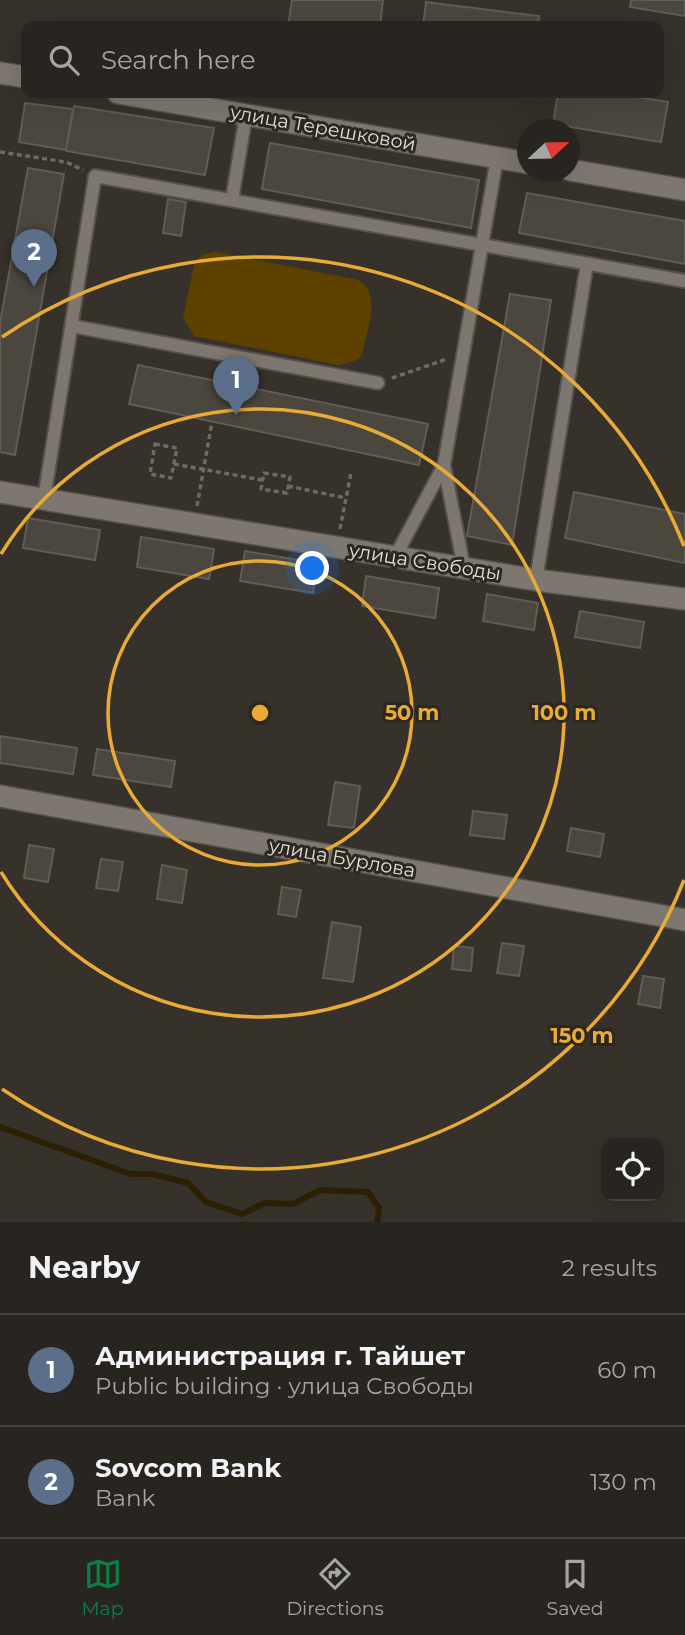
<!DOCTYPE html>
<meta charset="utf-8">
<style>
:root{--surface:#282520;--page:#34312d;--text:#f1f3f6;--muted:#a5a5a5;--line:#44423e;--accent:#0b8043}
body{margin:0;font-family:Montserrat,sans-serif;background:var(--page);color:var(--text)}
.controls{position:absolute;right:21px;bottom:21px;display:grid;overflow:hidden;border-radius:14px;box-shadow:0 7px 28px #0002}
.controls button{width:63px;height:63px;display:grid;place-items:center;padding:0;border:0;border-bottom:2px solid var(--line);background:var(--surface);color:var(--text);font:35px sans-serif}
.compass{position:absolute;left:517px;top:119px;width:63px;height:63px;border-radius:50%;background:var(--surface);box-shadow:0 7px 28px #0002;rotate:68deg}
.you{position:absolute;left:313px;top:569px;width:24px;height:24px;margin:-18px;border:5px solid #fff;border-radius:50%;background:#1a73e8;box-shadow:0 0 0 10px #1a73e833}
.badge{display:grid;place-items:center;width:46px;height:46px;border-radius:50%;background:var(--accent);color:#fff;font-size:23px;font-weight:700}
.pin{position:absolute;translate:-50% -58px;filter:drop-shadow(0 2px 4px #0008)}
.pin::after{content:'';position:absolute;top:37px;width:24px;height:21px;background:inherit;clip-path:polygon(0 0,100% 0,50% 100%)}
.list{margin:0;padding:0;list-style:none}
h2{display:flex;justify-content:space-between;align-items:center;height:91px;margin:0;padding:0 28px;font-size:30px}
h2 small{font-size:23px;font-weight:400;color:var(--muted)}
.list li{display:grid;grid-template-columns:46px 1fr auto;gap:21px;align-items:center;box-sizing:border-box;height:112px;padding:0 28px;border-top:2px solid var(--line)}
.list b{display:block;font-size:26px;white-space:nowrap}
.list p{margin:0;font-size:23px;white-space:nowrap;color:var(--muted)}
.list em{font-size:23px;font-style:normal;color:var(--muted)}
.icon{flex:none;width:38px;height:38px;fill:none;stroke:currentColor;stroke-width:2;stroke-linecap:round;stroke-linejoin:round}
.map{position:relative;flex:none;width:685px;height:1222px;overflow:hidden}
.search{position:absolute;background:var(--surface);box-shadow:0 7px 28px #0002;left:21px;right:21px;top:21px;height:77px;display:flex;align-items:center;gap:18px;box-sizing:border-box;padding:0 24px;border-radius:14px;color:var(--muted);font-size:26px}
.sheet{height:315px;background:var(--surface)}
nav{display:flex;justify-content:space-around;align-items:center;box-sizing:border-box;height:98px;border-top:2px solid var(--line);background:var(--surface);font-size:19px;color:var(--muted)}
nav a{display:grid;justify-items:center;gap:4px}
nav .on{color:var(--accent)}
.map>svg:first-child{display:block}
</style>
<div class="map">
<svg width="685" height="1222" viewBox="0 0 685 1222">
<rect width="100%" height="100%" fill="#36312a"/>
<path fill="#5e4000" d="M215 252 359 280C383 296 366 331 362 356L355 361 338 365 194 336 183 317 195 261 204 254Z"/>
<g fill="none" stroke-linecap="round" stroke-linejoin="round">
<path stroke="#2e1f04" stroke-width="6" d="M0 1127 131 1174H152L188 1183 206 1202 242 1214 265 1203 293 1204 320 1190 368 1192 379 1208 377 1222"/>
</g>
<g fill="#4b463e" stroke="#615c54" stroke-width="2">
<path d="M292 0H383L380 26H288Z"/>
<path d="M631 0H685V16L630 7Z"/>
<path d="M426 2 539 16 538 26H423Z"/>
<path d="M558 93H612L668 102 661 142 553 124Z"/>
<path d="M25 103 73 109 66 150 19 142Z"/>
<path d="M74 106 214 128 205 175 66 151Z"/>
<path d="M270 143 479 180 471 228 262 189Z"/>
<path d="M28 168 64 174 15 455 0 452V323Z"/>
<path d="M527 193 685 221V264L519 233Z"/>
<path d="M168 199 186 202 181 236 163 233Z"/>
<path d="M510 294 551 300 512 545 467 536Z"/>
<path d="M138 365 428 424 419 465 129 404Z"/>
<path d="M574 492 685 514V563L565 538Z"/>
<path d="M28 518 100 530 95 560 23 548Z"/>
<path d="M141 537 214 549 209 579 137 567Z"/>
<path d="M245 551 317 563 313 593 240 581Z"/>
<path d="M366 576 439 588 435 618 362 606Z"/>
<path d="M487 594 538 603 534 630 483 621Z"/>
<path d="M580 611 644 622 640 648 575 637Z"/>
<path d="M0 736 77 748 73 774 0 763Z"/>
<path d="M97 749 175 761 171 787 93 775Z"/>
<path d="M335 782 360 786 354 828 328 825Z"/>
<path d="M473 811 507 815 504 839 470 835Z"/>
<path d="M571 828 604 834 600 857 567 851Z"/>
<path d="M29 845 54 849 48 882 24 878Z"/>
<path d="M101 859 123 862 118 891 96 888Z"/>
<path d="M162 865 187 870 182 903 157 899Z"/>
<path d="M282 887 301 890 296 917 278 914Z"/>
<path d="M332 922 361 927 353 982 323 978Z"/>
<path d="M502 943 524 946 519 976 497 973Z"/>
<path d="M454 946 473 948 471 971 452 969Z"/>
<path d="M643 976 664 979 660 1008 638 1004Z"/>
</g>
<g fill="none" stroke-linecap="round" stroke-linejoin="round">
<defs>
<g id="lane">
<path d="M232 200 246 115"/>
<path d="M72 326 378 383"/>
<path d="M44 499 95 176 685 281"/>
<path d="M395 557 444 465"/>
<path d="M464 568 444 465 497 158"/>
<path d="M536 580 587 264"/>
</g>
<g id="street">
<path d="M0 73 26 77"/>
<path d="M118 93 528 163"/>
<path d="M570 170 685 190"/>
<path d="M0 492 536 580 685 599"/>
<path d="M0 796 685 920"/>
</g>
</defs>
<use href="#lane" stroke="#54504a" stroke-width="16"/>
<use href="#street" stroke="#54504a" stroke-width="24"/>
<g stroke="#6e6963" stroke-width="3.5" stroke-dasharray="5 3.5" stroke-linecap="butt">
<path d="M0 152 66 162 83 170"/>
<path d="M392 378 447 359"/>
<path d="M155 444 177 448 171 478 150 474Z"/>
<path d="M174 464 262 480"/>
<path d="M264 473 290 477 287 493 261 489Z"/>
<path d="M288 486 346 498"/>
<path d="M197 506 212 422"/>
<path d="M340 529 351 473"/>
</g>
<use href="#lane" stroke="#7d776f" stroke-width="12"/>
<use href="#street" stroke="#7d776f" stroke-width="21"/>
</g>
<g fill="none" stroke="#e8ab37" stroke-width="3.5">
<circle cx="260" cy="713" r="152"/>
<path d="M1 554A304 304 0 1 1 1 872"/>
<path d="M684 880A456 456 0 0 1 2 1089M2 337A456 456 0 0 1 684 546"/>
</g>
<g text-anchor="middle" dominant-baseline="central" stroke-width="6" stroke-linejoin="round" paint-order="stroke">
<g font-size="19" fill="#e2dfda" stroke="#2c2720">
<text transform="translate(323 128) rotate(10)">улица Терешковой</text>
<text transform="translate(425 562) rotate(9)">улица Свободы</text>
<text transform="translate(342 858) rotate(10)">улица Бурлова</text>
</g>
</g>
<circle cx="260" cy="713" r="10" fill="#e8ab37" stroke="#2c2720" stroke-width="3.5"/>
<g font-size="21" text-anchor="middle" font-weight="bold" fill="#e8ab37" stroke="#2c2720" stroke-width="6" stroke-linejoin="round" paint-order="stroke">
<text x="412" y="720">50 m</text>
<text x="564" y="720">100 m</text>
<text x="582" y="1043">150 m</text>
</g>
</svg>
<div class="controls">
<button><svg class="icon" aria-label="locate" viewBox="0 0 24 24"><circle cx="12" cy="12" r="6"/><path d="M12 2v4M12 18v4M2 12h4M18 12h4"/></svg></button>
</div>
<svg class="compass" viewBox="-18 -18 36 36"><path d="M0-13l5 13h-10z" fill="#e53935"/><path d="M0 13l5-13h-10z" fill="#a5a5a5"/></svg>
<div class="you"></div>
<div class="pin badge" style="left:236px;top:415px;background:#5c6f8a">1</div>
<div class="pin badge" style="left:34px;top:287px;background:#5c6f8a">2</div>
<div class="search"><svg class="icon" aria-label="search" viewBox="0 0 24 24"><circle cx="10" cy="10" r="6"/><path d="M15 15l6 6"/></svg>Search here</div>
</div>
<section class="sheet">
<h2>Nearby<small>2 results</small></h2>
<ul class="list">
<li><span class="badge" style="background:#5c6f8a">1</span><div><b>Администрация г. Тайшет</b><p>Public building · улица Свободы</p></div><em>60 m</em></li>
<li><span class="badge" style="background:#5c6f8a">2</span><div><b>Sovcom Bank</b><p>Bank</p></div><em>130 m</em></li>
</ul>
</section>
<nav>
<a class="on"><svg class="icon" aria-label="map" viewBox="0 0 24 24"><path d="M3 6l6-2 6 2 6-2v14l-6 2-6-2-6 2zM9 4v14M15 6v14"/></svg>Map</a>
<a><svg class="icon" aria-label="directions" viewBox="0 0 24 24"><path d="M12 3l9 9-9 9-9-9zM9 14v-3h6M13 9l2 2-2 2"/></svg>Directions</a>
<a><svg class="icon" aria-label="saved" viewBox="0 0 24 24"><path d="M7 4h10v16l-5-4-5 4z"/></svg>Saved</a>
</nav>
